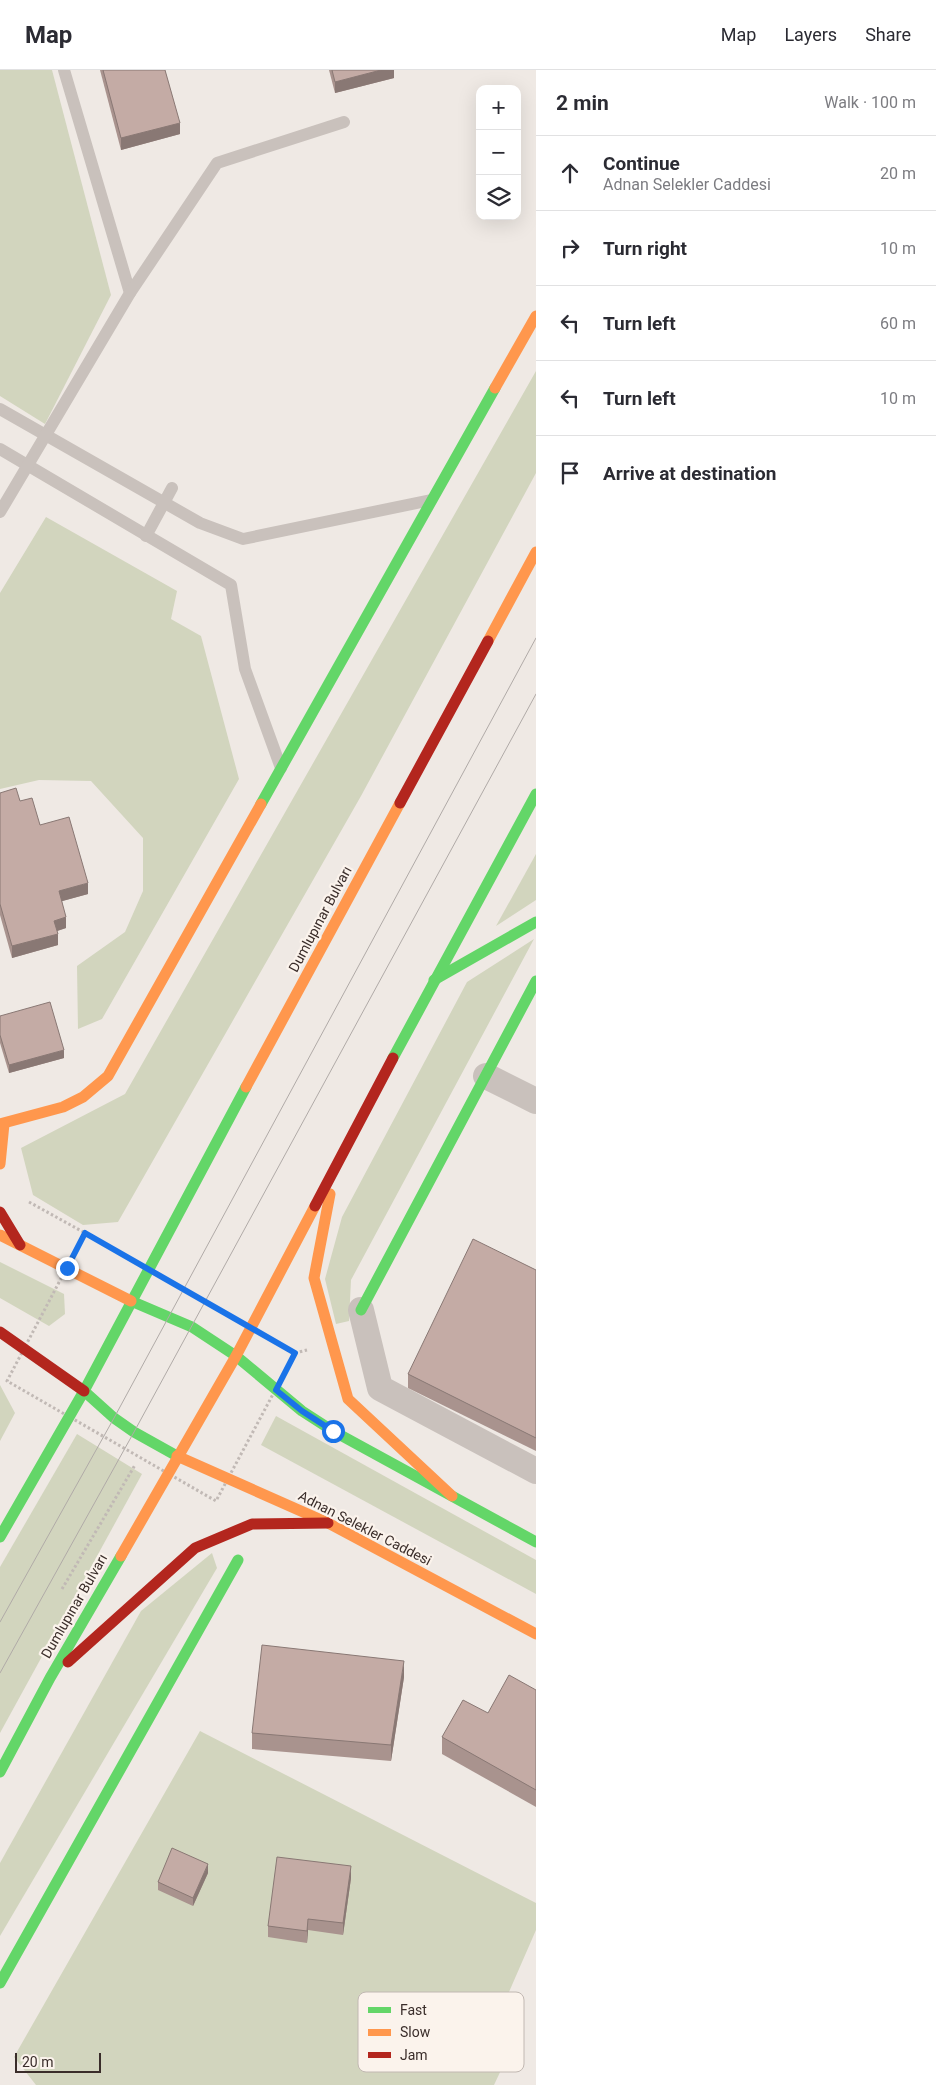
<!DOCTYPE html>
<meta charset="utf-8">
<style>
:root{--surface:#fff;--page:#f2f2f3;--text:#2b2b33;--muted:#7c7c81;--line:#e1e1e2}
body{margin:0;font-family:Roboto,sans-serif;background:var(--page);color:var(--text)}
.controls{position:absolute;right:15px;top:15px;display:grid;overflow:hidden;border-radius:10px;box-shadow:0 5px 20px #0002}
.controls button{width:45px;height:45px;display:grid;place-items:center;padding:0;border:0;border-bottom:1px solid var(--line);background:var(--surface);color:var(--text);font:25px sans-serif}
.scale{position:absolute;left:15px;bottom:12px;width:86px;box-sizing:border-box;padding-left:5px;border:2px solid #3a2d2a;border-top:0;font-size:14px;line-height:18px;white-space:nowrap;color:#3a2d2a;-webkit-text-stroke:4px #fbf3ec;paint-order:stroke}
.stop{position:absolute;width:15px;height:15px;margin:-11px;border:4px solid #1a73e8;border-radius:50%;background:#fff}
.stop.end{background:#1a73e8;border-color:#fff;box-shadow:0 1px 5px #0008}
.list{margin:0;padding:0;list-style:none}
h2{display:flex;justify-content:space-between;align-items:center;height:65px;margin:0;padding:0 20px;font-size:21px}
h2 small{font-size:16px;font-weight:400;color:var(--muted)}
.list li{display:grid;grid-template-columns:32px 1fr auto;gap:15px;align-items:center;box-sizing:border-box;height:75px;padding:0 20px;border-top:1px solid var(--line)}
.list b{display:block;font-size:19px;white-space:nowrap}
.list p{margin:0;font-size:16px;white-space:nowrap;color:var(--muted)}
.list em{font-size:16px;font-style:normal;color:var(--muted)}
.icon{flex:none;width:28px;height:28px;fill:none;stroke:currentColor;stroke-width:2;stroke-linecap:round;stroke-linejoin:round}
.map{position:relative;flex:none;width:536px;height:2015px;overflow:hidden}
header{display:flex;align-items:center;gap:30px;box-sizing:border-box;height:70px;padding:0 25px;background:var(--surface);border-bottom:1px solid var(--line)}
header strong{font-size:24px}
nav{display:flex;gap:28px;margin-inline-start:auto;font-size:18px}
main{display:flex}
aside{flex:1;background:var(--surface)}
.map>svg:first-child{display:block}
</style>
<header>
<strong>Map</strong>
<nav><a>Map</a><a>Layers</a><a>Share</a></nav>
</header>
<main>
<div class="map">
<svg width="536" height="2015" viewBox="0 0 536 2015">
<rect width="100%" height="100%" fill="#efe9e4"/>
<g fill="#d2d5be">
<path d="M0 0H52L111 225 45 354 0 326Z"/>
<path d="M536 301V403L361 726 118 1152 83 1155 33 1125 21 1078 125 1024Z"/>
<path d="M46 447 177 521 171 549 201 566 239 709 102 949 78 959 77 896 125 862 143 821V768L91 711 39 710 0 719V523Z"/>
<path d="M536 784V830L496 856Z"/>
<path d="M534 869 351 1210 349 1251 336 1254 325 1209 342 1147 467 912Z"/>
<path d="M0 1192 64 1224 65 1244 49 1256 0 1228Z"/>
<path d="M0 1315 15 1343 0 1371Z"/>
<path d="M276 1346 536 1490V1524L261 1375Z"/>
<path d="M77 1364 142 1404 0 1663V1497Z"/>
<path d="M212 1483 217 1498 0 1866V1793L141 1541Z"/>
<path d="M200 1661 536 1833V1860L489 1968 510 1981 494 2015H36L14 1987Z"/>
</g>
<g fill="none" stroke-linecap="round" stroke-linejoin="round">
<g stroke="#c1b9b5" stroke-width="3" stroke-dasharray="2.5 2.5" stroke-linecap="butt">
<path d="M29 1132 85 1163"/>
<path d="M85 1163 295 1283 216 1431 7 1311Z"/>
<path d="M295 1283 307 1280"/>
<path d="M62 1519 135 1395"/>
</g>
<g stroke="#c9c1bc" stroke-width="12">
<path d="M64 0 130 223"/>
<path d="M0 339 200 453 243 469 431 430"/>
<path d="M0 379 231 515 245 599 281 698"/>
<path d="M0 442 130 223 217 93 344 52"/>
<path d="M146 466 172 418"/>
</g>
<g stroke="#c9c1bc" stroke-width="26">
<path d="M486 1006 536 1031"/>
<path d="M361 1240 380 1318 536 1401"/>
</g>
<g stroke="#63d668" stroke-width="11">
<path d="M261 734 495 318"/>
<path d="M434 910 536 852"/>
<path d="M393 988 536 724"/>
<path d="M131 1231 192 1257 236 1286"/>
<path d="M361 1240 536 911"/>
<path d="M236 1286 302 1341 333 1361 536 1472"/>
<path d="M84 1321 114 1348 134 1362 177 1386"/>
<path d="M0 1467 84 1321 246 1017"/>
<path d="M0 1702 50 1608 121 1486"/>
<path d="M0 1913 238 1490"/>
</g>
<g stroke="#ff974d" stroke-width="11">
<path d="M495 318 536 246"/>
<path d="M488 571 536 482"/>
<path d="M246 1017 400 733"/>
<path d="M0 1054 63 1037 83 1027 108 1006 261 734"/>
<path d="M0 1094 4 1054"/>
<path d="M330 1124 314 1208 348 1329 452 1426"/>
<path d="M0 1165 131 1231"/>
<path d="M177 1386 328 1453 536 1564"/>
<path d="M121 1486 236 1286 315 1136"/>
</g>
<g stroke="#b3261e" stroke-width="11">
<path d="M400 733 488 571"/>
<path d="M315 1136 393 988"/>
<path d="M0 1142 20 1175"/>
<path d="M0 1262 84 1321"/>
<path d="M68 1592 195 1478 252 1454 328 1453"/>
</g>
<g stroke="#b0aaa7" stroke-width="1">
<path d="M0 1552 114 1348 536 568"/>
<path d="M0 1603 134 1362 536 624"/>
</g>
</g>
<g fill="#a9938e">
<path d="M100 0H165L180 64 121 80Z"/>
<path d="M329 0H394V8L335 23Z"/>
<path d="M0 723 20 731 40 755 88 824 62 831 66 858 57 861 58 875 12 888 0 845Z"/>
<path d="M0 946 64 988 9 1003 0 973Z"/>
<path d="M536 1200V1381L408 1318V1304Z"/>
<path d="M404 1607 391 1691 252 1679V1663Z"/>
<path d="M536 1620V1737L442 1684V1667Z"/>
<path d="M208 1803 193 1836 158 1820V1812Z"/>
<path d="M351 1808 343 1865 308 1860 307 1873 268 1867V1856Z"/>
</g>
<g fill="#897874">
<path d="M381 0H394V8L335 23V12Z"/>
<path d="M180 53V64L121 80V68Z"/>
<path d="M88 813V824L59 832V821Z"/>
<path d="M66 847V858L54 862V851Z"/>
<path d="M58 864V875L12 888V876Z"/>
<path d="M64 980V988L9 1003V995Z"/>
<path d="M404 1591V1607L391 1691V1675Z"/>
<path d="M208 1794V1803L193 1836V1828Z"/>
<path d="M351 1796V1808L343 1865V1853Z"/>
<path d="M308 1849V1860L307 1873V1861Z"/>
</g>
<g fill="#c4aba5" stroke="#897874">
<path d="M103 0H165L180 53 121 68Z"/>
<path d="M332 0H381L335 12Z"/>
<path d="M16 718 20 731 32 728 40 755 69 747 88 813 59 821 66 847 54 851 58 864 12 876 0 834V723Z"/>
<path d="M50 932 64 980 9 995 0 965V946Z"/>
<path d="M473 1169 536 1200V1368L408 1304Z"/>
<path d="M262 1575 404 1591 391 1675 252 1663Z"/>
<path d="M509 1605 536 1620V1720L442 1667 463 1630 488 1643Z"/>
<path d="M172 1778 208 1794 193 1828 158 1812Z"/>
<path d="M277 1787 351 1796 343 1853 308 1849 307 1861 268 1856Z"/>
</g>
<g fill="none" stroke-linecap="round" stroke-linejoin="round">
<path stroke="#1a73e8" stroke-width="6" d="M67 1198 85 1163 295 1283 276 1320 302 1341 333 1361"/>
</g>
<g text-anchor="middle" dominant-baseline="central" stroke-width="4.5" stroke-linejoin="round" paint-order="stroke">
<g font-size="14" fill="#3a2d2a" stroke="#fbf3ec">
<text transform="translate(320 849) rotate(-62)">Dumlupınar Bulvarı</text>
<text transform="translate(365 1458) rotate(27)">Adnan Selekler Caddesi</text>
<text transform="translate(74 1536) rotate(-60)">Dumlupınar Bulvarı</text>
</g>
</g>
<rect x="358" y="1922" width="166" height="80" rx="8" fill="#fbf3ec" stroke="#c1b8b2" stroke-width="1"/>
<rect x="368" y="1937" width="23" height="6" fill="#63d668"/>
<rect x="368" y="1959" width="23" height="7" fill="#ff974d"/>
<rect x="368" y="1982" width="23" height="6" fill="#b3261e"/>
<g font-size="14" fill="#3a2d2a">
<text x="400" y="1945">Fast</text>
<text x="400" y="1967">Slow</text>
<text x="400" y="1990">Jam</text>
</g>
</svg>
<div class="controls">
<button>+</button>
<button>−</button>
<button><svg class="icon" aria-label="layers" viewBox="0 0 24 24"><path d="M12 4l9 5-9 5-9-5zM3 14l9 5 9-5"/></svg></button>
</div>
<div class="scale">20 m</div>
<div class="stop" style="left:333px;top:1361px"></div>
<div class="stop end" style="left:67px;top:1198px"></div>
</div>
<aside>
<h2>2 min<small>Walk · 100 m</small></h2>
<ul class="list">
<li><svg class="icon" aria-label="ahead" viewBox="0 0 24 24"><path d="M12 20V5M6 11l6-6 6 6"/></svg><div><b>Continue</b><p>Adnan Selekler Caddesi</p></div><em>20 m</em></li>
<li><svg class="icon" aria-label="right" viewBox="0 0 24 24"><path d="M7 20v-9h11M14 6l5 5-5 5"/></svg><div><b>Turn right</b></div><em>10 m</em></li>
<li><svg class="icon" aria-label="left" viewBox="0 0 24 24"><path d="M17 20v-9H6M10 6l-5 5 5 5"/></svg><div><b>Turn left</b></div><em>60 m</em></li>
<li><svg class="icon" aria-label="left" viewBox="0 0 24 24"><path d="M17 20v-9H6M10 6l-5 5 5 5"/></svg><div><b>Turn left</b></div><em>10 m</em></li>
<li><svg class="icon" aria-label="arrive" viewBox="0 0 24 24"><path d="M6 21V4h12l-3 4 3 4H6"/></svg><div><b>Arrive at destination</b></div></li>
</ul>
</aside>
</main>
